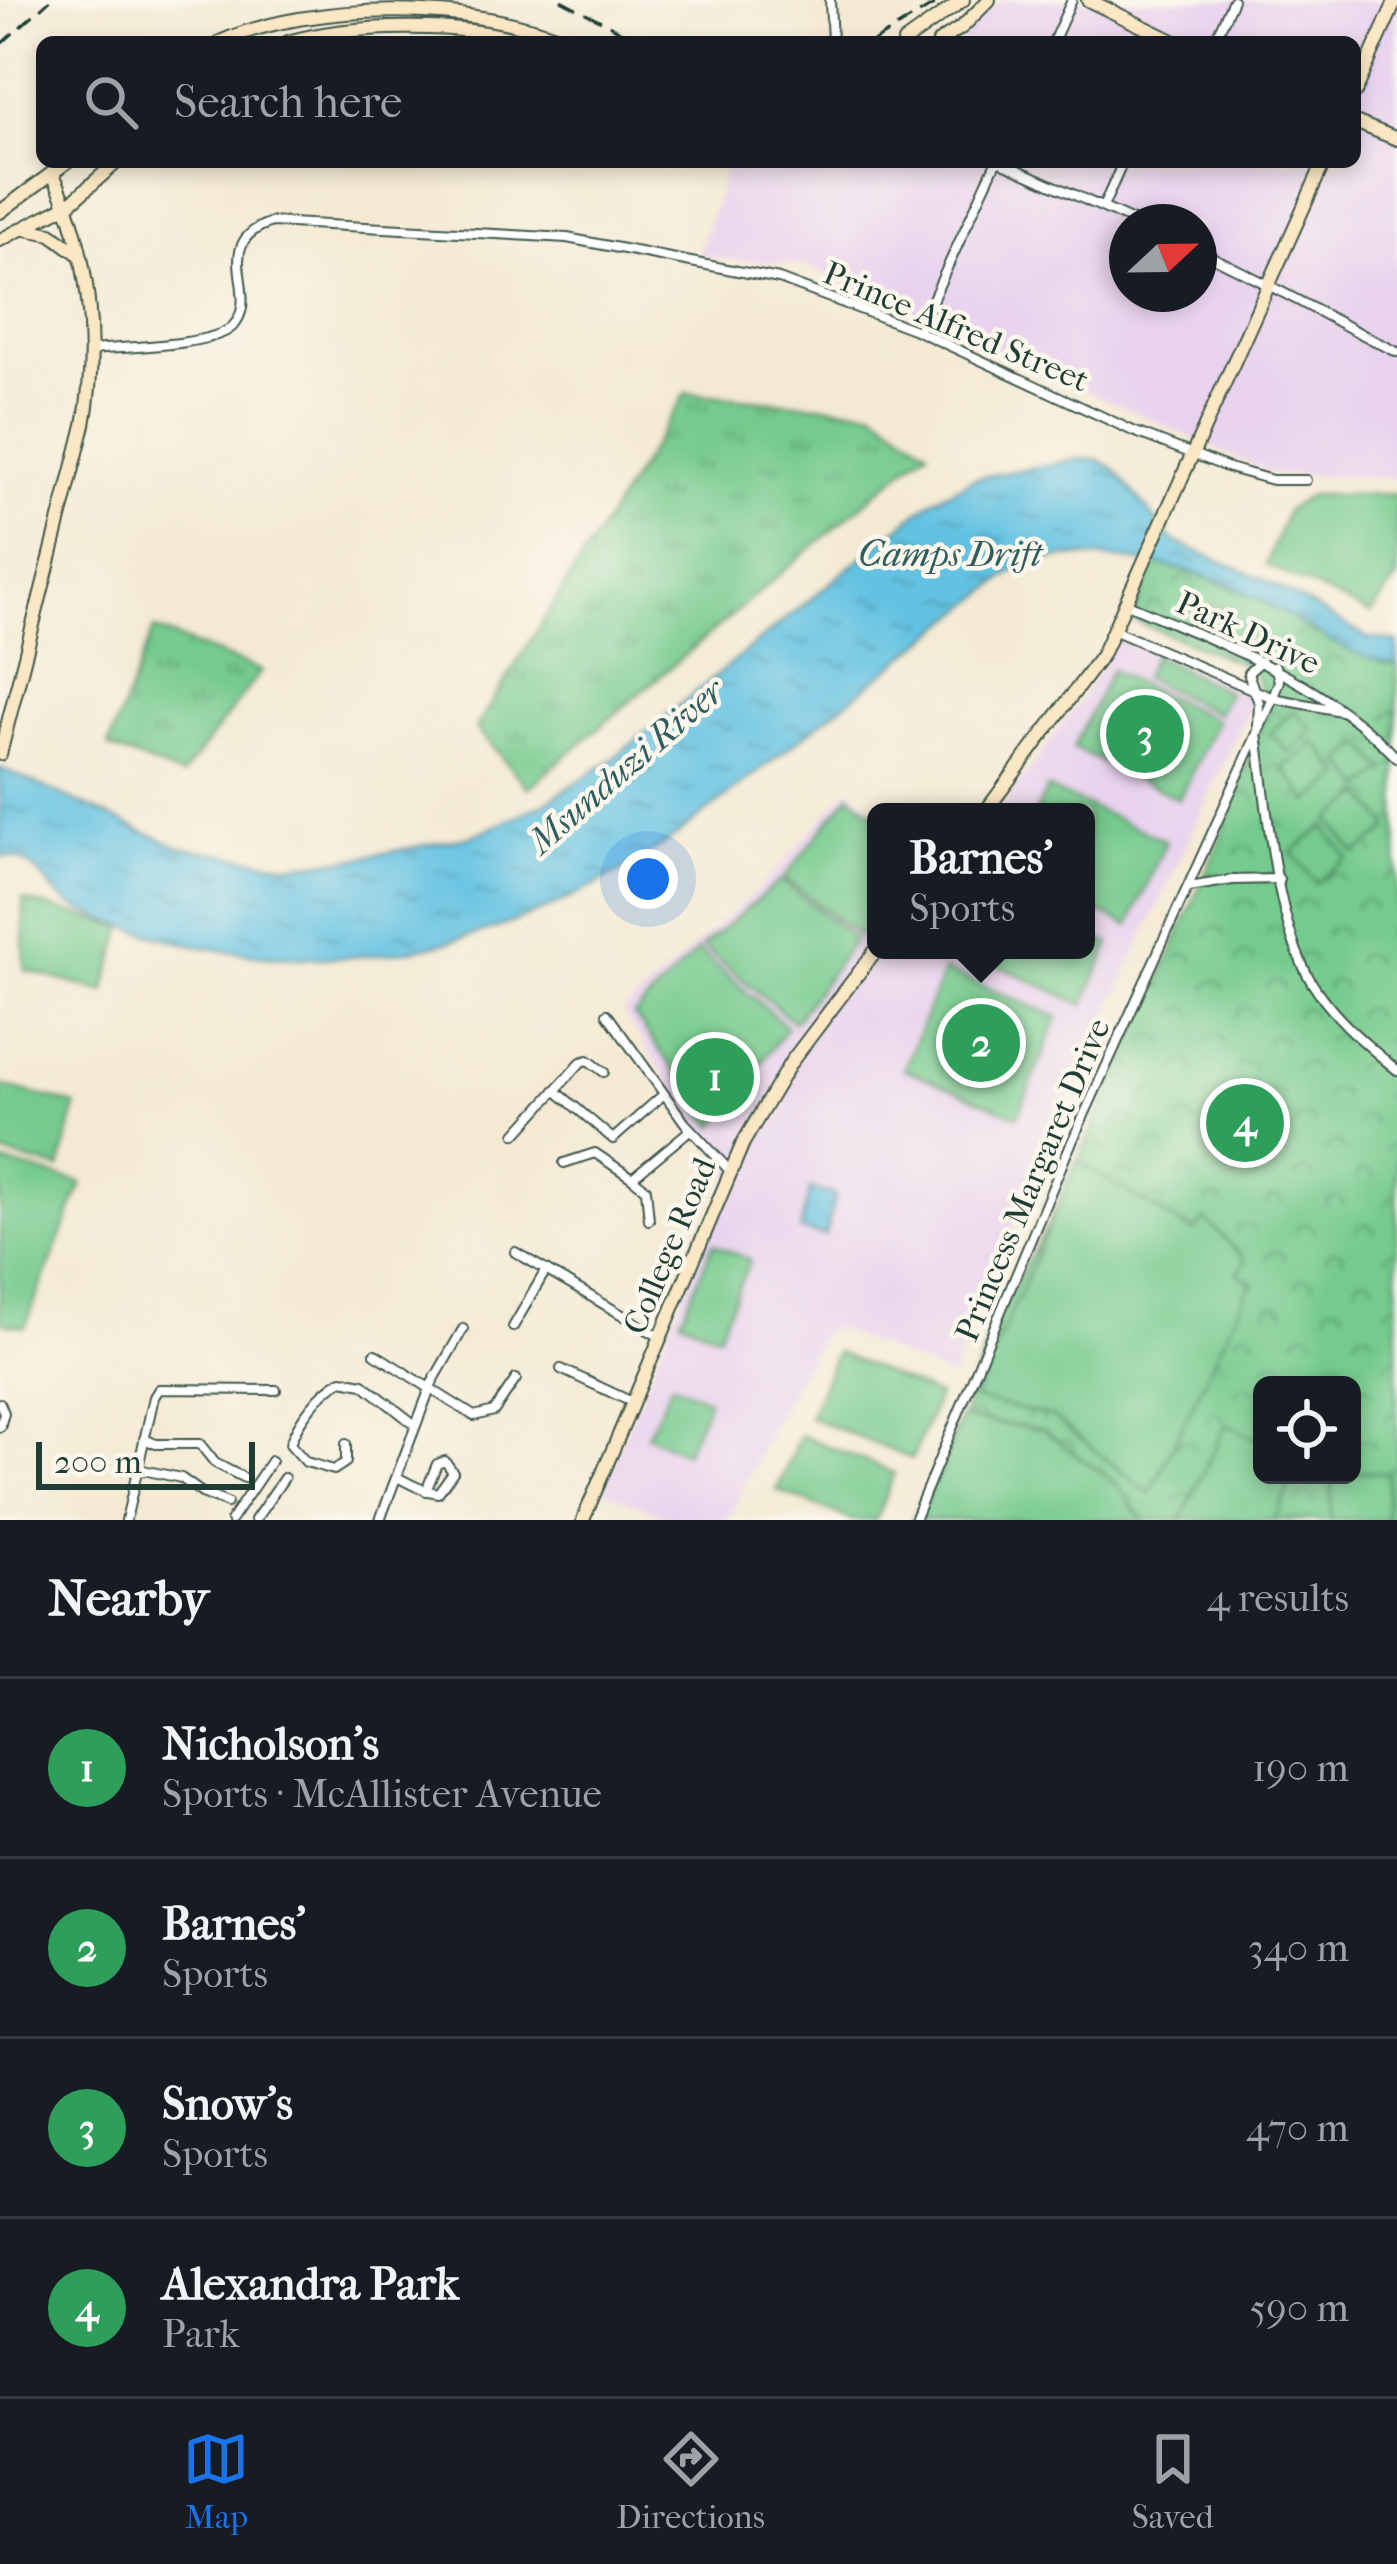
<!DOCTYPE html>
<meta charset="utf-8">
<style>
:root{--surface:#171b24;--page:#20242c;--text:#f1f3f6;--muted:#9ea1a6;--line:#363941;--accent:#1a73e8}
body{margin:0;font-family:"IM FELL French Canon",serif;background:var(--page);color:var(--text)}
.controls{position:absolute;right:36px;bottom:36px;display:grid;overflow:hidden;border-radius:18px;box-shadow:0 6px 18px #0003}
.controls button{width:108px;height:108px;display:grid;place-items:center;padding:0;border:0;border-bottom:3px solid var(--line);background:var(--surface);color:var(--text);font:60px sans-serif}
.compass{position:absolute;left:1109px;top:204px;width:108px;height:108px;border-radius:50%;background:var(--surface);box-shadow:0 6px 18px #0003;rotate:68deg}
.scale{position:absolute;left:36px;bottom:30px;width:219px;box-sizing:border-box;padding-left:12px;border:6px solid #1f3d34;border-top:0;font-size:33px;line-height:42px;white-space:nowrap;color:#1f3d34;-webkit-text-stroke:9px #fbf7ec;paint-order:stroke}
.you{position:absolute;left:648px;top:879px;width:42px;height:42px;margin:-30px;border:9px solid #fff;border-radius:50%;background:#1a73e8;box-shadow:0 0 0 18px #1a73e833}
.badge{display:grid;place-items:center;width:78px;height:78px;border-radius:50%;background:var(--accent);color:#fff;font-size:39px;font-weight:700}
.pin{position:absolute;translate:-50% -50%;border:6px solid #fff;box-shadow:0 3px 12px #0006}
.popup{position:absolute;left:867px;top:803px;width:228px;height:156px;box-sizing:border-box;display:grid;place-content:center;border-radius:18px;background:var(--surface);filter:drop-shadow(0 3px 9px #0005);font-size:39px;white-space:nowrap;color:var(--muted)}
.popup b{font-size:45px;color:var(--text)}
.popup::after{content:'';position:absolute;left:50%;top:100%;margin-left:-24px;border:24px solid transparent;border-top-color:var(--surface)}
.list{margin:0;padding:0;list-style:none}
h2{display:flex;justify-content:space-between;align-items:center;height:156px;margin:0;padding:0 48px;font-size:51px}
h2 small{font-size:39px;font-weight:400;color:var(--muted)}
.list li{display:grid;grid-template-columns:78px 1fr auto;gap:36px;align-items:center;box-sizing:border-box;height:180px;padding:0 48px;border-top:3px solid var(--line)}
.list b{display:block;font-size:45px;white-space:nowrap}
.list p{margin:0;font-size:39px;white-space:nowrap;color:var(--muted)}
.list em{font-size:39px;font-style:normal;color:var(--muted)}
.icon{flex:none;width:66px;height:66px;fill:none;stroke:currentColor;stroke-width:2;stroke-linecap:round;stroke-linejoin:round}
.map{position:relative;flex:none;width:1397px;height:1520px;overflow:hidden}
.search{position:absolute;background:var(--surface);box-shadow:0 6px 18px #0003;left:36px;right:36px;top:36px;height:132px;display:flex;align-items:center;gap:30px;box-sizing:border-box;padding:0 42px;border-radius:18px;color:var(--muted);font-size:45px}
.sheet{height:876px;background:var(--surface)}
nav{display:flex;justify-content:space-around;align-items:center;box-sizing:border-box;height:168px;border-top:3px solid var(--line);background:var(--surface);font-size:33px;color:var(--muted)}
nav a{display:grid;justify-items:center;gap:6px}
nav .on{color:var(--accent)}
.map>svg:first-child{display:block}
</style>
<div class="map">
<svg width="1397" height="1520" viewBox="0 0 1397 1520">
<defs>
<pattern id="grass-tufts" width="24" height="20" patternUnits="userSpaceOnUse" patternTransform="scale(3)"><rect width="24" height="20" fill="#75ca8d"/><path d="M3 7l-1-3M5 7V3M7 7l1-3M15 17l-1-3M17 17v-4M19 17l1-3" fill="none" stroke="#5fa574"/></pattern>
<pattern id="park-crowns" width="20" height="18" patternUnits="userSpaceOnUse" patternTransform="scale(3)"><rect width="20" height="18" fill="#75ca8d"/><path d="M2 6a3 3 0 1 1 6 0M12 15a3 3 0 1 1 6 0" fill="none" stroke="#5fa574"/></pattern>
<pattern id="water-ripples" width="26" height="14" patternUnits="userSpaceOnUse" patternTransform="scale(3)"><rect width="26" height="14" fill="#63c2e2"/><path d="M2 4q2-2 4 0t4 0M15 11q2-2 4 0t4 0" fill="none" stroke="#519fb8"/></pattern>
</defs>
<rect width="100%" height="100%" fill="#fbf7ec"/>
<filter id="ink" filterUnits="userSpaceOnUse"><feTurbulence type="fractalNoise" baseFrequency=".00833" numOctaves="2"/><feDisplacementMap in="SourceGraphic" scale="24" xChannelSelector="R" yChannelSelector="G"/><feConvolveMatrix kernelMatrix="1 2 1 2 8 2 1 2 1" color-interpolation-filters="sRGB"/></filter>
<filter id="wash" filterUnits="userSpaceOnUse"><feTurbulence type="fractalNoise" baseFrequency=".004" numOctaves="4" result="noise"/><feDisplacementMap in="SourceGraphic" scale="48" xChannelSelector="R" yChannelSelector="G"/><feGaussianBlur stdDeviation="2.7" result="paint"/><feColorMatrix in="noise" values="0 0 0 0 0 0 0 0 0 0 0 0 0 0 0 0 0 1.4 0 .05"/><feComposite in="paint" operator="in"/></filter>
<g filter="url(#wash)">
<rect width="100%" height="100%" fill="#f4ead4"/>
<g fill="#e8d2ee" fill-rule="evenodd">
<path d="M1004 0H1397V478L1273 474 806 266 698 256 728 162H1355V42H945ZM1127 222H1199V294H1127Z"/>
<path d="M1116 636 1255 696 1046 1147 952 1378 833 1327 823 1334 778 1413 728 1520H675L602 1490 732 1176 623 1012 778 870 849 788 878 812 876 950H1086V812H998L1083 696Z"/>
</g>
<g fill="url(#grass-tufts)" stroke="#4a8460" stroke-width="3">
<path d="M686 393 873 410 928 449 528 788 476 728Z"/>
<path d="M154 629 261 671 182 776 108 747Z"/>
</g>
<path fill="url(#park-crowns)" stroke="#4a8460" stroke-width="3" fill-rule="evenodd" d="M1154 563C1236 580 1307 624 1381 662L1397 665V1520H912L964 1411 998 1312 1048 1225 1153 995 1219 841 1268 705 1251 667 1132 620ZM1262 1385H1352V1475H1262Z"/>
<g fill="#75ca8d" stroke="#4a8460" stroke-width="3">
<path d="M1397 494V578L1371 614 1266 565 1287 510 1310 495Z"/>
<path d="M1154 655 1228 692 1218 714 1143 677Z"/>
<path d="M1111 670 1217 721 1179 799 1073 748Z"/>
<path d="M1294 710 1313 730 1289 753 1270 733Z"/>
<path d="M1316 742 1342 776 1309 802 1283 768Z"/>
<path d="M1363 744 1385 770 1364 788 1342 761Z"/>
<path d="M1047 788 1166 841 1129 926 1086 906V812H1036Z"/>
<path d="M850 794 876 815V914L859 936 784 878Z"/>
<path d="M1364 795 1390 828 1356 854 1330 820Z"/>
<path d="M1324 827 1348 858 1316 883 1292 852Z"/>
<path d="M781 880 855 939 794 1022 702 946Z"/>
<path d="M23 900 124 928 104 992 25 970Z"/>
<path d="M1086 934 1110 944 1084 1005 993 963 999 950H1086Z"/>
<path d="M698 950 787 1027 715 1127 634 1015Z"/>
<path d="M944 970 1058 1017 1018 1116 904 1069Z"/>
<path d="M0 1085 76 1105 60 1169 0 1153Z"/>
<path d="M1077 1161 1193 1232 1205 1219 1246 1260 1238 1273 1251 1283 1150 1494 1053 1417 974 1399Z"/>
<path d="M0 1162 82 1183 25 1327 0 1322Z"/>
<path d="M713 1244 750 1260 718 1335 681 1319Z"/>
<path d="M836 1352 938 1396 912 1459 809 1417Z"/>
<path d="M672 1383 709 1400 684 1453 647 1435Z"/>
<path d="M962 1418 1043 1430 1115 1483 1144 1520H919Z"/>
<path d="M1226 1424 1262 1442V1475H1295L1274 1520H1181Z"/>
<path d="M800 1435 894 1473 876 1520H852L777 1490Z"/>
<path d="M1352 1471 1388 1473 1386 1520H1331L1332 1475H1352Z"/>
</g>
<g fill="url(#water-ripples)" stroke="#41808b" stroke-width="3">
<path d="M1081 459 1099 460 1113 468 1173 541 1263 579 1368 638 1397 642V665C1338 656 1290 612 1237 588 1199 571 1160 564 1119 559 1078 555 1049 554 1011 573L672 839C498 957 316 992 115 923 97 917 70 908 58 895 39 874 32 858 0 856V768L179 847 289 865 358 858 472 836 543 804 612 760 933 500 975 478Z"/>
<path d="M810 1189 835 1195 825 1236 800 1230Z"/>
</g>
</g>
<g filter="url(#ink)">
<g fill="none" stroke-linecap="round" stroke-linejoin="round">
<defs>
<g id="street">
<path d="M830 0 832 42"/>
<path d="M1053 42 1072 0"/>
<path d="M1214 42 1233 0"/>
<path d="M1001 162 1135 222"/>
<path d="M1103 207 1123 162"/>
<path d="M1199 251C1267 282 1330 319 1397 352"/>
<path d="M918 331 996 162"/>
<path d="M92 350C123 347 212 346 232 327 264 296 207 243 272 222L567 238 779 279 918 331 1133 431 1229 468 1272 480H1306"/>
<path d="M1125 603C1223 645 1321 679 1397 758"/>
<path d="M1113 630 1273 698 1341 711"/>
<path d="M1258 727 1259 703 1248 673 1261 661"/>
<path d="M1257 733C1267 806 1275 933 1318 992 1338 1021 1370 1048 1397 1070"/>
<path d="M1189 887 1232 880 1279 879"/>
<path d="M607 1014 685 1123 730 1171"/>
<path d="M555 1090 613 1139 664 1094"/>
<path d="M516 1134 581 1062 588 1060 604 1072"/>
<path d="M564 1163 595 1153 632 1178 690 1130"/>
<path d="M632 1178 646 1189 649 1220"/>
<path d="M515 1252 660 1337"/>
<path d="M513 1327 546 1270"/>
<path d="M375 1354 474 1416 494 1411 516 1379"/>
<path d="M561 1369 632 1402"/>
<path d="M0 1403 4 1413 0 1427"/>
<path d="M144 1439 156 1444H200L215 1463 244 1478"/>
<path d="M346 1444V1462L334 1470 306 1462 290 1444C297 1422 320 1391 342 1380L363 1384 414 1424"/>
<path d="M138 1469 181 1478 202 1493 227 1503"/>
<path d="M399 1478C412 1485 423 1491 438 1493L453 1472 445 1461 437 1464 426 1491"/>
<path d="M126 1520 154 1397 159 1389 276 1390"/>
<path d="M231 1520 271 1461"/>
<path d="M255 1520 284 1478"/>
<path d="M380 1520 432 1383 463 1329"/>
<path d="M914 1520 1066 1155 1271 703 1279 681 1275 666"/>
</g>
<g id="secondary">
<path d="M1088 0 1175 42"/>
<path d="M220 42C312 0 479 2 570 42"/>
<path d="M288 42C349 24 464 22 524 42"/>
<path d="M904 42 963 0"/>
<path d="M939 42 962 27 989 0"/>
<path d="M1355 92 1396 0"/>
<path d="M1355 122 1397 139"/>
<path d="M0 212 67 162"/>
<path d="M26 229 51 234 77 253"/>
<path d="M0 240 68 205 117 162"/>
<path d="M0 754 84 425C99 344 89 249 53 174"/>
<path d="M985 812 1102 655 1324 162"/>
<path d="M583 1520 743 1143 791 1062 876 950"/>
</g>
</defs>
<use href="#street" stroke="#3f574c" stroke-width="12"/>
<use href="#secondary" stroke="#3f574c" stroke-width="16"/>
<use href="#street" stroke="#fff" stroke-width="8"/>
<use href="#secondary" stroke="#fae7c3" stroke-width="12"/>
<g stroke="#1f3d34" stroke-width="3" stroke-dasharray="18 9" stroke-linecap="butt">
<path d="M561 0 641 42"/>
<path d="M873 42 942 0"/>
<path d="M0 45 50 0"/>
</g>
</g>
</g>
<g text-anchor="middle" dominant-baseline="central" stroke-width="9" stroke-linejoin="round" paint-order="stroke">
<g font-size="33" fill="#1f3d34" stroke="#fbf7ec">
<text transform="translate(956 327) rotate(23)">Prince Alfred Street</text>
<text transform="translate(1248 633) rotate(25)">Park Drive</text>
<text transform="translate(1033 1180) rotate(-67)">Princess Margaret Drive</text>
<text transform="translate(670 1246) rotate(-67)">College Road</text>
</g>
<g font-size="36" font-style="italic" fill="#305e60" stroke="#fbf7ec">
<text x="950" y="554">Camps Drift</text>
<text transform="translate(626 766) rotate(-41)">Msunduzi River</text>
</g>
</g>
</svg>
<div class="controls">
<button><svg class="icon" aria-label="locate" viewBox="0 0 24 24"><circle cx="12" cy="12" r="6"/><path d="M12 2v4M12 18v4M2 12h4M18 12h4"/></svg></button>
</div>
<svg class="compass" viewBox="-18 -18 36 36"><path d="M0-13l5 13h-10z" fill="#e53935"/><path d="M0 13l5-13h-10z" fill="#9ea1a6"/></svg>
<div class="scale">200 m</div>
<div class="you"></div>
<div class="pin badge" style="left:715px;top:1077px;background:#2e9e5b">1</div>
<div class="pin badge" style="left:981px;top:1043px;background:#2e9e5b">2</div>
<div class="popup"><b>Barnes'</b>Sports</div>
<div class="pin badge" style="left:1145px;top:734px;background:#2e9e5b">3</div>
<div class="pin badge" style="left:1245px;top:1123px;background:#2e9e5b">4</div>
<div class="search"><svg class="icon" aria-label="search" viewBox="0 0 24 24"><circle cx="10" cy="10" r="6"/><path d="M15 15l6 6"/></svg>Search here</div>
</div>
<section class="sheet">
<h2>Nearby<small>4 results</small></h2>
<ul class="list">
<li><span class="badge" style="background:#2e9e5b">1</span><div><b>Nicholson's</b><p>Sports · McAllister Avenue</p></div><em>190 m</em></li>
<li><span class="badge" style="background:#2e9e5b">2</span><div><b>Barnes'</b><p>Sports</p></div><em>340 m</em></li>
<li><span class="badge" style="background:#2e9e5b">3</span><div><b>Snow's</b><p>Sports</p></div><em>470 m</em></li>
<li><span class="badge" style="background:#2e9e5b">4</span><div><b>Alexandra Park</b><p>Park</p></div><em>590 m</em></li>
</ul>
</section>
<nav>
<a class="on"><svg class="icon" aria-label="map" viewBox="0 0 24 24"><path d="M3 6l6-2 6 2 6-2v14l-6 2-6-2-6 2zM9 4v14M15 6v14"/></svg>Map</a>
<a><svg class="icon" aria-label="directions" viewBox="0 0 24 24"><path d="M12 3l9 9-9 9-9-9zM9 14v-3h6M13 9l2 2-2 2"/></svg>Directions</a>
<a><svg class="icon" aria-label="saved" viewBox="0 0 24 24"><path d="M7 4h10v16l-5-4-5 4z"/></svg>Saved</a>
</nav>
